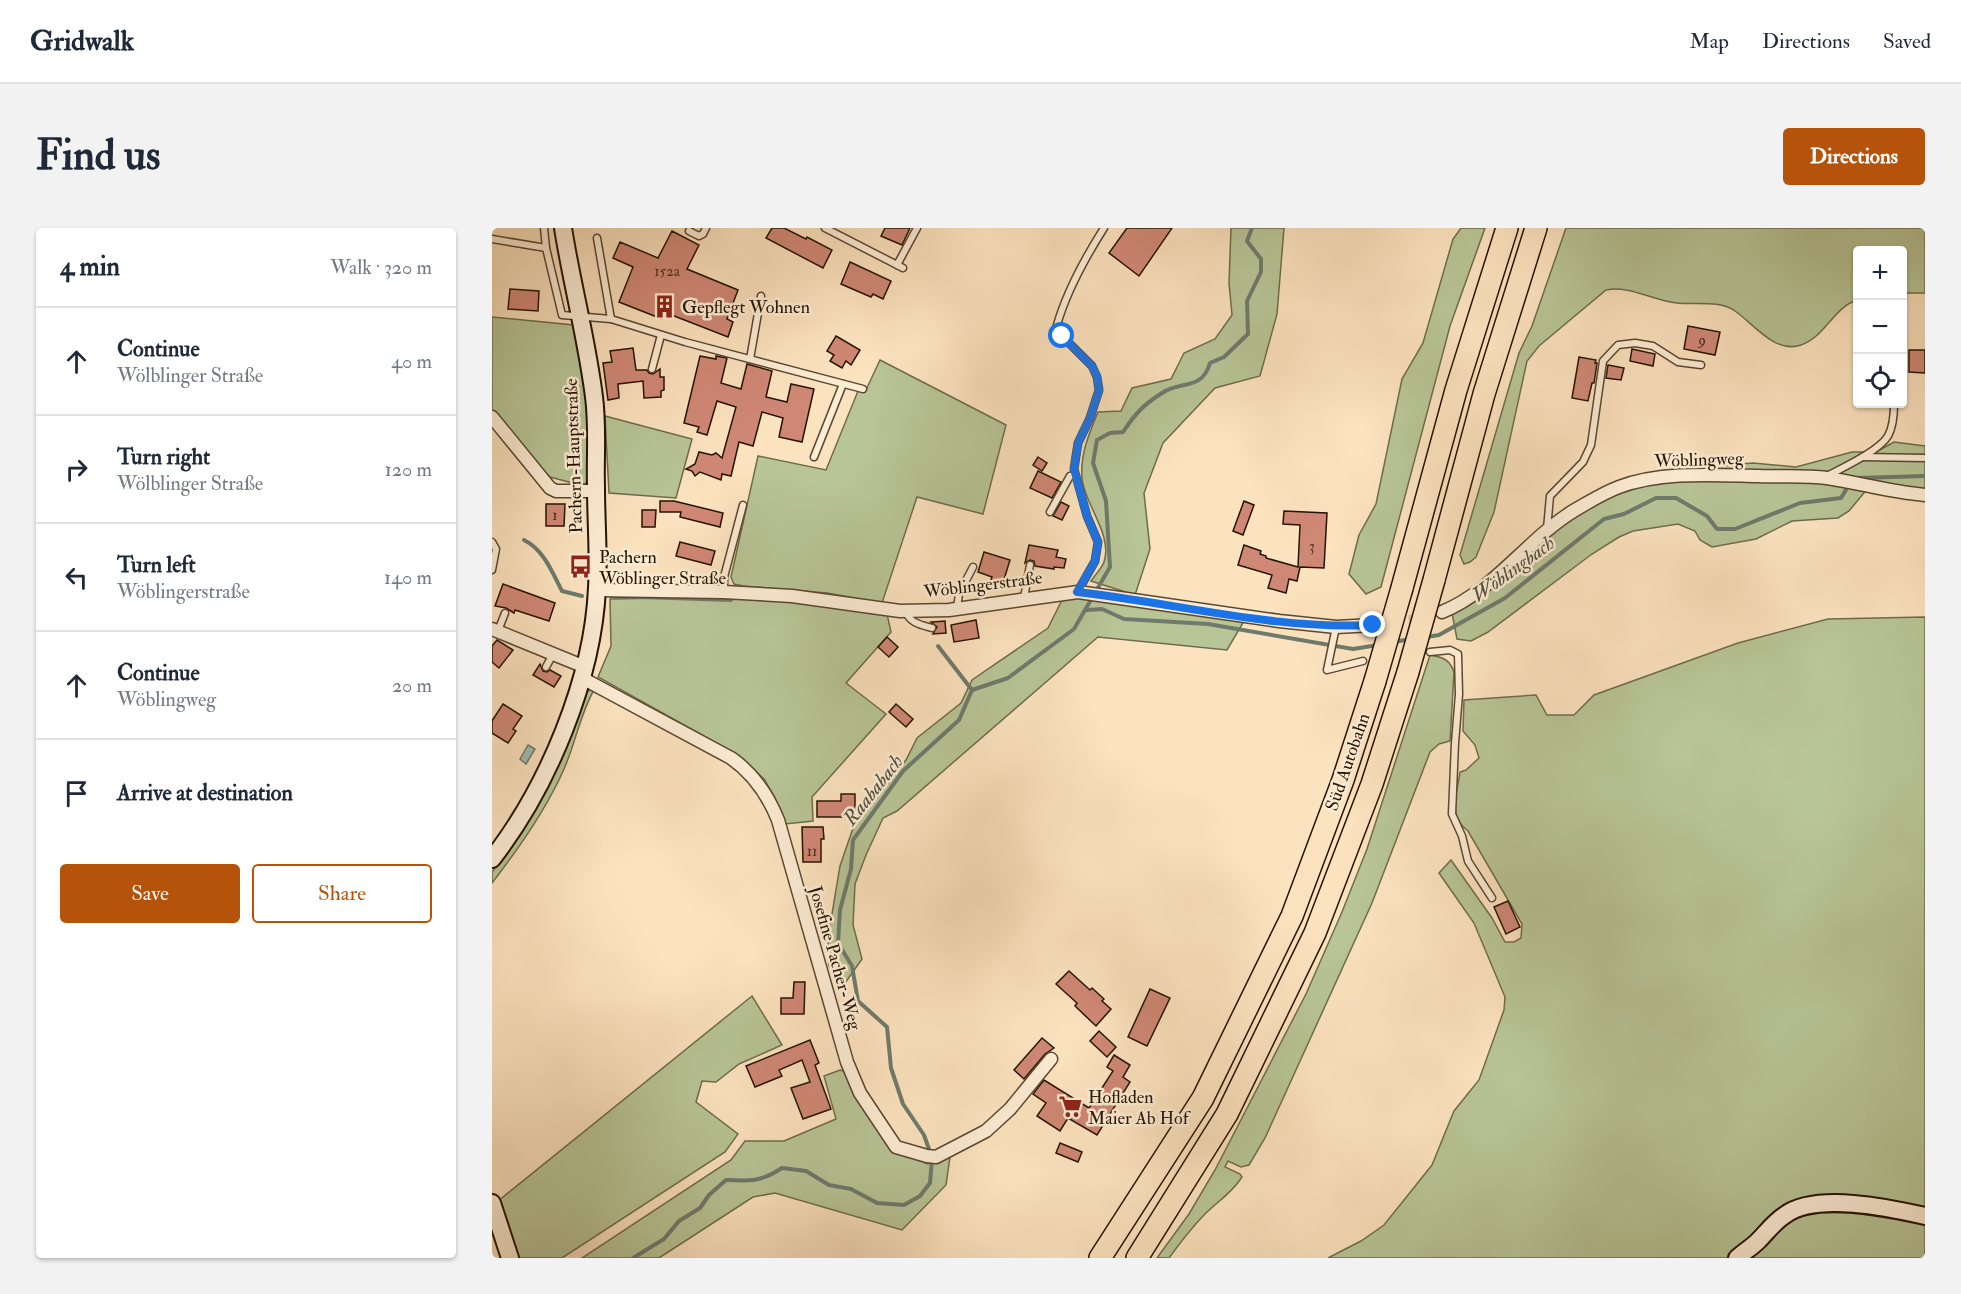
<!DOCTYPE html>
<meta charset="utf-8">
<style>
:root{--surface:#fff;--page:#f2f2f3;--text:#1f2937;--muted:#747a83;--line:#e0e1e3;--accent:#b45309}
body{margin:0;font-family:"IM FELL Double Pica",serif;background:var(--page);color:var(--text)}
.controls{position:absolute;right:18px;top:18px;display:grid;overflow:hidden;border-radius:6px;box-shadow:0 2px 4px #0004}
.controls button{width:54px;height:54px;display:grid;place-items:center;padding:0;border:0;border-bottom:2px solid var(--line);background:var(--surface);color:var(--text);font:30px sans-serif}
.stop{position:absolute;width:18px;height:18px;margin:-14px;border:4px solid #1a73e8;border-radius:50%;background:#fff}
.stop.end{background:#1a73e8;border-color:#fff;box-shadow:0 2px 6px #0008}
.list{margin:0;padding:0;list-style:none}
h2{display:flex;justify-content:space-between;align-items:center;height:78px;margin:0;padding:0 24px;font-size:26px}
h2 small{font-size:20px;font-weight:400;color:var(--muted)}
.list li{display:grid;grid-template-columns:39px 1fr auto;gap:18px;align-items:center;box-sizing:border-box;height:108px;padding:0 24px;border-top:2px solid var(--line)}
.list b{display:block;font-size:22px;white-space:nowrap}
.list p{margin:0;font-size:20px;white-space:nowrap;color:var(--muted)}
.list em{font-size:20px;font-style:normal;color:var(--muted)}
.actions{display:flex;gap:12px;padding:18px 24px}
.actions a{flex:1;padding:14px 0;border:2px solid var(--accent);border-radius:6px;text-align:center;font-size:21px;color:var(--accent)}
.actions .main{background:var(--accent);color:#fff}
.icon{flex:none;width:33px;height:33px;fill:none;stroke:currentColor;stroke-width:2;stroke-linecap:round;stroke-linejoin:round}
.map{position:relative;flex:none;width:1433px;height:1030px;overflow:hidden;border-radius:6px}
header{display:flex;align-items:center;gap:36px;box-sizing:border-box;height:84px;padding:0 30px;background:var(--surface);border-bottom:2px solid var(--line)}
header strong{font-size:28px}
nav{display:flex;gap:33px;margin-inline-start:auto;font-size:21px}
.intro{display:flex;align-items:center;justify-content:space-between;box-sizing:border-box;height:144px;padding:0 36px}
h1{margin:0;font-size:42px}
.button{padding:15px 27px;border-radius:6px;background:var(--accent);color:#fff;font-size:21px;font-weight:700}
main{display:flex;gap:36px;padding:0 36px}
aside{flex:1;background:var(--surface);border-radius:6px;box-shadow:0 2px 4px #0004}
.map>svg:first-child{display:block}
</style>
<header>
<strong>Gridwalk</strong>
<nav><a>Map</a><a>Directions</a><a>Saved</a></nav>
</header>
<div class="intro"><h1>Find us</h1><a class="button">Directions</a></div>
<main>
<aside>
<h2>4 min<small>Walk · 320 m</small></h2>
<ul class="list">
<li><svg class="icon" aria-label="ahead" viewBox="0 0 24 24"><path d="M12 20V5M6 11l6-6 6 6"/></svg><div><b>Continue</b><p>Wölblinger Straße</p></div><em>40 m</em></li>
<li><svg class="icon" aria-label="right" viewBox="0 0 24 24"><path d="M7 20v-9h11M14 6l5 5-5 5"/></svg><div><b>Turn right</b><p>Wölblinger Straße</p></div><em>120 m</em></li>
<li><svg class="icon" aria-label="left" viewBox="0 0 24 24"><path d="M17 20v-9H6M10 6l-5 5 5 5"/></svg><div><b>Turn left</b><p>Wöblingerstraße</p></div><em>140 m</em></li>
<li><svg class="icon" aria-label="ahead" viewBox="0 0 24 24"><path d="M12 20V5M6 11l6-6 6 6"/></svg><div><b>Continue</b><p>Wöblingweg</p></div><em>20 m</em></li>
<li><svg class="icon" aria-label="arrive" viewBox="0 0 24 24"><path d="M6 21V4h12l-3 4 3 4H6"/></svg><div><b>Arrive at destination</b></div></li>
</ul>
<div class="actions"><a class="main">Save</a><a>Share</a></div>
</aside>
<div class="map">
<svg width="1433" height="1030" viewBox="0 0 1433 1030">
<rect width="100%" height="100%" fill="#fce3bf"/>
<filter id="stains"><feTurbulence type="fractalNoise" baseFrequency=".00333" numOctaves="4"/><feColorMatrix values="0 0 0 0 .2 0 0 0 0 .09 0 0 0 0 .02 0 0 0 .5 -.17"/></filter>
<radialGradient id="worn" r=".72"><stop offset=".6" stop-color="#630" stop-opacity="0"/><stop offset="1" stop-color="#630" stop-opacity=".3"/></radialGradient>
<g fill="#b8c597" stroke="#6e6c4c" stroke-width="1.5">
<path d="M739 0H792L785 86 768 148 723 160 671 215 652 265 658 321 643 367 599 353C603 347 610 340 612 334 621 307 593 277 590 251 588 226 597 206 606 184L629 183 640 160 679 151 692 125 723 111 740 87 737 55Z"/>
<path d="M969 0H993L958 98 889 359 874 366 857 346 867 307 884 276 910 151 931 115 961 11Z"/>
<path d="M1074 0H1433V65H1411L1410 22H1366L1365 72C1342 79 1333 109 1309 117 1283 126 1262 96 1243 83 1228 72 1203 77 1185 75 1161 73 1138 57 1114 62L1047 118 1035 133 1002 284 984 329 978 334 972 336 968 327 1027 125 1040 98Z"/>
<path d="M0 89 82 97 96 172 99 254 88 257 58 249 31 222 0 184Z"/>
<path d="M388 132 514 197 491 286 425 269 390 375 335 365 251 358 242 356 239 349 266 228 334 242 366 163 373 164Z"/>
<path d="M113 188 200 211 184 270 117 265Z"/>
<path d="M1402 214 1433 218V261L1381 254 1357 283 1346 290 1300 293 1264 311 1220 319 1208 312 1203 303 1186 296 1141 303 1127 309 1100 326 996 404 979 413 965 411 960 385C1012 342 1064 291 1127 265 1145 257 1165 255 1185 254L1186 241 1261 235 1304 239 1360 224H1384Z"/>
<path d="M588 368 752 393 735 422 606 409 405 583 391 590 374 627 363 656 361 697 370 731 351 758 337 738 336 710 348 638 360 603 375 577 414 532 425 510 469 475 480 452 556 400 571 370Z"/>
<path d="M233 369 315 373 395 386 399 404 354 455 394 486 320 569 321 593 293 596 282 568 272 551 246 527 106 449 119 418 118 371Z"/>
<path d="M1433 389V1030H836L869 1013 892 997 940 937 962 883 987 852 1012 782 1013 769 982 695 947 645 959 632 1000 690 1013 714H1022L1029 710 1030 696 976 603C955 587 965 567 968 544L974 542 987 530 983 517 971 503 972 472 1044 467 1055 487H1082L1102 467 1246 415 1336 391Z"/>
<path d="M938 427C951 429 958 432 962 444L958 513 947 516 938 524 880 675 773 910 757 937 749 939 736 933 733 939 748 946 750 949C740 965 726 973 713 986 700 999 688 1015 677 1030H665L697 986 723 942 814 766 850 684 875 621Z"/>
<path d="M98 462H102C89 484 83 516 72 541 54 582 28 619 0 655V644L30 604 56 560 78 508 93 465Z"/>
<path d="M260 768 290 817 247 836 224 854 210 853 204 874 246 906 233 924 70 1030H25L6 973Z"/>
<path d="M348 842 354 844 415 928 436 936 458 929 454 957 410 1002 283 965 261 969 167 1030H90L239 932 253 913H292L344 891 332 848Z"/>
</g>
<path fill="#9fbeb4" stroke="#6e7a6c" stroke-width="1.5" d="M36 517 43 521 34 536 28 531Z"/>
<g fill="none" stroke-linecap="round" stroke-linejoin="round">
<g stroke="#6e7a6c" stroke-width="4">
<path d="M1365 250 1433 248"/>
<path d="M32 312C52 322 60 344 70 363L90 368"/>
<path d="M119 368 239 372"/>
<path d="M595 382 610 381 632 391 716 396 861 421 886 417"/>
<path d="M935 409 947 407 1013 370 1112 291 1132 286 1164 270H1184L1215 288 1225 301H1243L1308 275 1349 270 1358 255"/>
<path d="M902 414 918 411"/>
<path d="M446 418 480 462"/>
<path d="M438 924 432 907 411 876 399 840 395 799 366 773 360 738 346 715 348 682 359 641 361 612 411 543 467 492 480 462 516 450 582 401 618 339 614 273 601 235 605 212 618 205 631 204C643 186 651 177 670 165 689 152 710 163 718 135L732 129 756 106 755 73 769 44V31L755 13 760 0"/>
<path d="M141 1030 172 1011 187 993 208 980 217 967 234 952C258 953 269 954 290 940L314 943 337 957 359 961 385 975 412 977 428 968 438 955 440 931"/>
</g>
</g>
<g fill="#d08876" stroke="#251301" stroke-width="1.5">
<path d="M280 0H292L314 11 315 9 340 22 331 40 274 10Z"/>
<path d="M393 0H418L410 17 389 8Z"/>
<path d="M635 0H680L647 48 617 25Z"/>
<path d="M180 3 207 17 195 41 246 62 235 91 241 94 236 109 172 84 170 91 127 74 141 39 121 30 128 14 166 30Z"/>
<path d="M358 34 399 53 391 71 381 66 379 69 349 56Z"/>
<path d="M18 61 47 63 46 83 16 81Z"/>
<path d="M1196 98 1228 104 1223 127 1192 121Z"/>
<path d="M344 108 368 122 359 137 354 133 350 140 338 133 342 127 335 123Z"/>
<path d="M141 120 144 142H155L157 145 161 146 168 141V149H172V162L169 163V169L152 170 151 153 126 156 127 170 116 172 111 135 120 134 118 123Z"/>
<path d="M1140 121 1163 126 1161 138 1138 133Z"/>
<path d="M1417 122H1433V145L1417 144Z"/>
<path d="M208 128 224 131V128L235 130 229 155 249 161 255 136 280 143 274 169 295 174 299 156 322 161 310 214 287 209 291 190 270 184 261 218 247 214 239 248 230 246 229 252 208 244 203 248 200 243 194 241 203 236 207 224 220 227 224 225 230 230 244 179 225 173 215 207 205 204 207 199 192 195Z"/>
<path d="M1087 129 1104 132 1103 135H1105L1102 155H1100L1096 173 1080 170Z"/>
<path d="M1116 137 1132 140 1129 152 1114 150Z"/>
<path d="M546 229 555 235 550 243 541 237Z"/>
<path d="M546 243 569 254 560 270 538 260Z"/>
<path d="M168 273H182L231 285 228 299 188 289 189 284H168Z"/>
<path d="M752 273 762 277 751 307 741 303Z"/>
<path d="M569 274 577 278 570 292 561 288Z"/>
<path d="M54 276H73L72 298H54Z"/>
<path d="M150 282H164L163 299H150Z"/>
<path d="M792 283 835 285 832 340 808 339 805 353 797 351 794 365 776 360 780 347 746 337 752 317 769 323 768 326 774 328V330L806 339 808 297 791 296Z"/>
<path d="M188 314 223 323 219 337 184 328Z"/>
<path d="M537 317 566 322 564 329 574 331 572 340 562 339V341L543 338 542 333 538 332 533 335Z"/>
<path d="M492 324 518 332 510 358 498 354 500 349 486 344Z"/>
<path d="M11 356 63 375 57 393 23 382 22 385 14 380 3 378Z"/>
<path d="M484 392 487 410 462 414 459 397Z"/>
<path d="M453 393 454 405 441 406 445 399 439 394Z"/>
<path d="M395 409 406 419 397 429 386 419Z"/>
<path d="M5 412 21 422 7 440 0 434V418Z"/>
<path d="M48 436 51 443 55 444 58 442 69 448 62 459 41 447Z"/>
<path d="M11 476 30 488 21 501 24 503 16 515 0 505V493Z"/>
<path d="M404 476 421 491 414 499 397 484Z"/>
<path d="M349 566H363V589H325V573H349Z"/>
<path d="M310 599H331L332 611H329V634H311Z"/>
<path d="M1016 673 1028 699 1014 706 1002 679Z"/>
<path d="M577 743 598 762 600 760 612 771 610 773 619 781 604 798 583 778 585 775 564 756Z"/>
<path d="M302 754H313L312 786H289V770H301Z"/>
<path d="M658 761 678 770 655 818 636 809Z"/>
<path d="M607 803 624 819 615 829 598 813Z"/>
<path d="M550 810 562 820 553 826 532 851 522 842Z"/>
<path d="M318 812 327 835 323 837 339 881 311 891 299 860 318 854 310 832 287 842 290 848 263 859 254 838Z"/>
<path d="M622 827 638 837 631 849 638 854 605 907 576 890 568 903 545 888 554 875 541 866 552 852 597 880 621 843 615 839Z"/>
<path d="M568 915 590 924 586 934 564 925Z"/>
</g>
<g fill="none" stroke-linecap="round" stroke-linejoin="round">
<path stroke="#dcc4a2" stroke-width="12" stroke-dasharray="12 6" stroke-linecap="butt" d="M881 397 919 393 933 389"/>
<defs>
<g id="lane">
<path d="M52 0 54 20 70 87 119 91 193 114 371 161"/>
<path d="M333 0 411 40"/>
<path d="M197 3 207 8 211 6 214 0"/>
<path d="M105 10 119 91"/>
<path d="M0 11 54 20"/>
<path d="M405 37 425 0"/>
<path d="M258 131 269 68"/>
<path d="M160 141 169 107"/>
<path d="M322 229 351 156"/>
<path d="M1371 229 1433 230"/>
<path d="M1335 248C1350 240 1387 223 1396 208 1401 199 1402 186 1402 176"/>
<path d="M558 284 578 248 583 247"/>
<path d="M1055 301 1058 268 1091 234 1099 217 1111 133 1126 117 1143 115 1161 118 1186 134 1209 137"/>
<path d="M0 314 4 321 0 342"/>
<path d="M586 363 603 333 606 314 595 288 582 241 586 215 598 190 607 162 605 149 600 138 570 108 565 97C575 62 593 30 612 0"/>
<path d="M232 364V349L251 277"/>
<path d="M532 370 538 337"/>
<path d="M465 380 467 366 481 339"/>
<path d="M414 383C417 395 429 397 440 400"/>
<path d="M844 399 835 442 871 433"/>
<path d="M6 403 13 385"/>
<path d="M938 424 958 422 966 426 967 466 963 515 960 586 970 608 976 633 1000 670"/>
<path d="M54 439 61 426"/>
</g>
<g id="street">
<path d="M0 189 58 260 64 263H104"/>
<path d="M105 362 232 364 300 368 408 383 457 382 586 364 787 393 844 399 881 397"/>
<path d="M950 384C1002 363 1035 311 1083 282 1097 274 1111 265 1127 259 1170 243 1221 247 1267 248 1289 249 1313 247 1335 250 1368 255 1398 264 1433 267"/>
<path d="M0 401 93 439"/>
<path d="M90 450 239 530C262 546 276 567 286 592L355 834 368 865 404 919 435 928 444 929 494 903 518 881 559 831"/>
</g>
<g id="secondary">
<path d="M0 631C56 559 101 451 105 360 107 327 104 293 104 260 103 230 106 199 102 169 95 112 80 57 71 0"/>
<path d="M0 975 18 1030"/>
<path d="M1245 1030C1252 1024 1260 1019 1266 1013 1275 1004 1282 994 1293 987 1324 964 1398 980 1433 988"/>
</g>
<g id="highway">
<path d="M942 352 992 166 1044 0"/>
<path d="M910 360 964 162 1015 0"/>
<path d="M608 1030 711 870 800 688 851 552 883 453"/>
<path d="M645 1030 735 886 823 705 880 556 916 444"/>
</g>
</defs>
<use href="#lane" stroke="#5b4730" stroke-width="9"/>
<use href="#street" stroke="#5b4730" stroke-width="15"/>
<use href="#secondary" stroke="#251301" stroke-width="20"/>
<use href="#highway" stroke="#251301" stroke-width="24"/>
<use href="#lane" stroke="#fdedd5" stroke-width="6"/>
<use href="#street" stroke="#fdedd5" stroke-width="12"/>
<use href="#secondary" stroke="#fdedd5" stroke-width="16"/>
<use href="#highway" stroke="#fce3bf" stroke-width="21"/>
<defs>
<g id="highway-bridge">
<path d="M916 444 942 352"/>
<path d="M883 453 910 360"/>
</g>
</defs>
<use href="#highway-bridge" stroke="#251301" stroke-width="24" stroke-linecap="butt"/>
<use href="#highway-bridge" stroke="#fce3bf" stroke-width="21"/>
</g>
<g fill="none" stroke-linecap="round" stroke-linejoin="round">
<path stroke="#1a73e8" stroke-width="8" d="M570 108 600 138 605 148 607 162 598 190 586 215 582 241 595 288 606 314 603 333 585 364C684 375 782 402 881 397"/>
</g>
<defs>
<symbol id="building-bare" viewBox="-9 -9 18 18"><path d="M-4-6H4V6H1V3H-1V6H-4ZM-2.5-4.3h1.7v1.8h-1.7ZM.8-4.3h1.7v1.8H.8ZM-2.5-1h1.7V.8h-1.7ZM.8-1h1.7V.8H.8Z" fill="#8f2418" stroke="#fdedd5" stroke-width="2.5" paint-order="stroke"/></symbol>
<symbol id="bus-bare" viewBox="-9 -9 18 18"><path d="M-5-6H5V4H4V6H2V4H-2V6H-4V4H-5ZM-3.5-4V0h7V-4ZM-3.5 1.2v1.5H-2V1.2ZM2 1.2v1.5H3.5V1.2Z" fill="#8f2418" stroke="#fdedd5" stroke-width="2.5" paint-order="stroke"/></symbol>
<symbol id="supermarket-bare" viewBox="-9 -9 18 18"><path d="M-6-5.5h2.5l.6 2H6L4.5 2H-2.5L-4.4-4H-6ZM-1.5 3.2a1.3 1.3 0 1 0 .1 0ZM3 3.2a1.3 1.3 0 1 0 .1 0Z" fill="#8f2418" stroke="#fdedd5" stroke-width="2.5" paint-order="stroke"/></symbol>
</defs>
<g fill-rule="evenodd">
<use href="#building-bare" x="156" y="62" width="33" height="33"/>
<use href="#bus-bare" x="72" y="322" width="33" height="33"/>
<use href="#supermarket-bare" x="562" y="862" width="33" height="33"/>
</g>
<g text-anchor="middle" dominant-baseline="central" stroke-width="5" stroke-linejoin="round" paint-order="stroke">
<g font-size="15" fill="#50301e">
<text x="175" y="43">152a</text>
<text x="1210" y="112">9</text>
<text x="63" y="287">1</text>
<text x="820" y="318">3</text>
<text x="320" y="623">11</text>
</g>
<g font-size="18" fill="#251301" stroke="#fdedd5" text-anchor="start">
<text x="190" y="79">Gepflegt Wohnen</text>
<text x="107" y="329">Pachern<tspan x="107" dy="21">Wöblinger Straße</tspan></text>
<text x="596" y="869">Hofladen<tspan x="596" dy="21">Maier Ab Hof</tspan></text>
</g>
<g font-size="18" fill="#251301" stroke="#fdedd5">
<text transform="translate(82 228) rotate(-92)">Pachern-Hauptstraße</text>
<text transform="translate(1207 232) rotate(-2)">Wöblingweg</text>
<text transform="translate(491 357) rotate(-7)">Wöblingerstraße</text>
<text transform="translate(856 534) rotate(-71)">Süd Autobahn</text>
<text transform="translate(343 730) rotate(74)">Josefine Pacher-Weg</text>
</g>
<g font-size="20" font-style="italic" fill="#504f40" stroke="#fdedd5">
<text transform="translate(1021 341) rotate(-36)">Wöblingbach</text>
<text transform="translate(381 562) rotate(-52)">Raababach</text>
</g>
</g>
<rect width="100%" height="100%" filter="url(#stains)"/>
<rect width="100%" height="100%" fill="url(#worn)"/>
</svg>
<div class="controls">
<button>+</button>
<button>−</button>
<button><svg class="icon" aria-label="locate" viewBox="0 0 24 24"><circle cx="12" cy="12" r="6"/><path d="M12 2v4M12 18v4M2 12h4M18 12h4"/></svg></button>
</div>
<div class="stop" style="left:570px;top:108px"></div>
<div class="stop end" style="left:881px;top:397px"></div>
</div>
</main>
